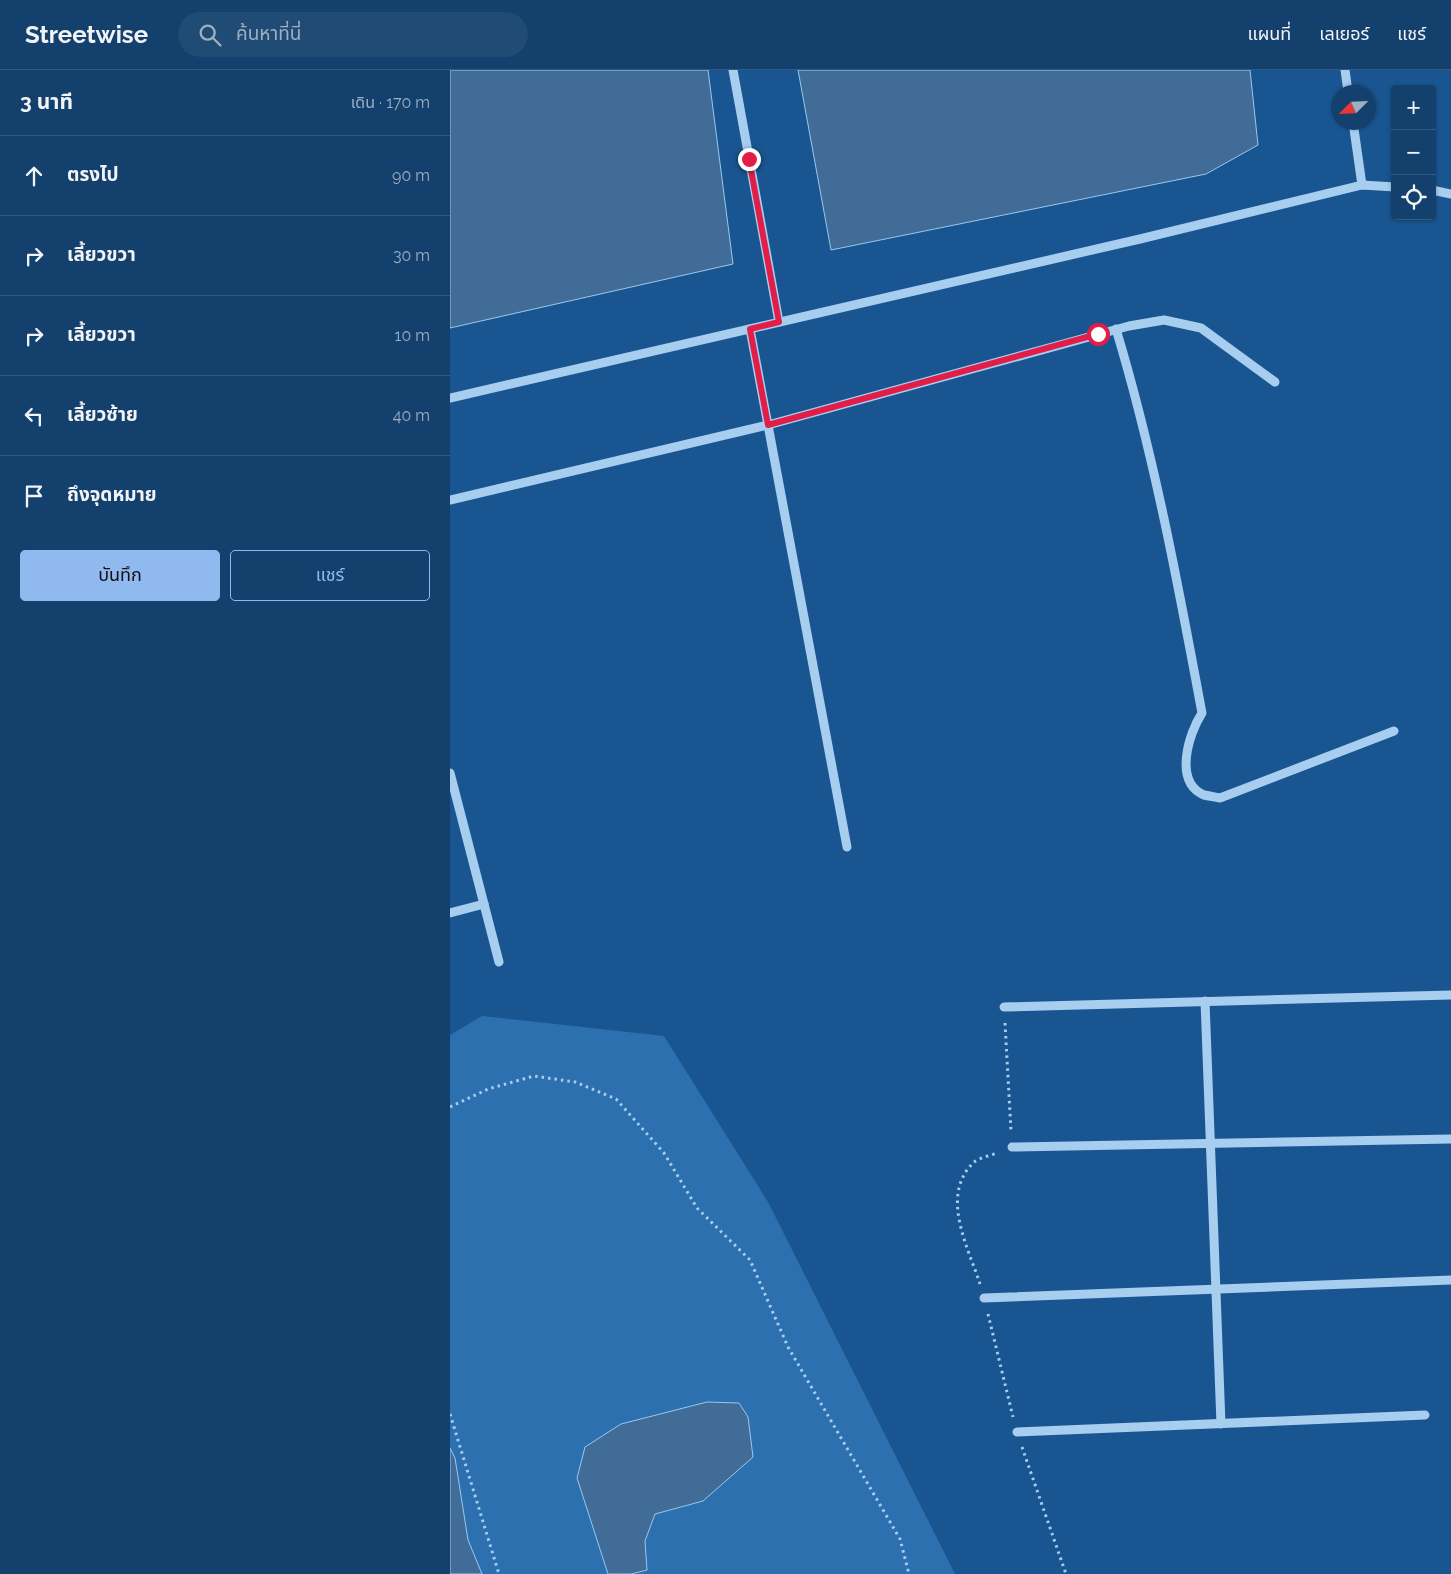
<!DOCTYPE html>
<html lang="th">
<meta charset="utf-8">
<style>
:root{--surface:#13406c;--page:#204b74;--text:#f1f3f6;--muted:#9dafc2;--line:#32597f;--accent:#90b9f0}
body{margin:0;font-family:Raleway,"Noto Sans Thai",sans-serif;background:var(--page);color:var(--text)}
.controls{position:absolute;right:15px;top:15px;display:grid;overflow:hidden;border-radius:5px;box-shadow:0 1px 4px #0004}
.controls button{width:45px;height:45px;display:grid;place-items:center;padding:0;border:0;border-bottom:1px solid var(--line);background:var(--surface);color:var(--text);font:25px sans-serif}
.compass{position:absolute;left:881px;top:15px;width:45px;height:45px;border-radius:50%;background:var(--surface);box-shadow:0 1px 4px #0004;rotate:246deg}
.stop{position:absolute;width:15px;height:15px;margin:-11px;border:4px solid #e11d48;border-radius:50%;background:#fff}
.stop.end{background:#e11d48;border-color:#fff;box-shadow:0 1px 5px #0008}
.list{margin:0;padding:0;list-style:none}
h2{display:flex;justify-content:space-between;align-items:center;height:65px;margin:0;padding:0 20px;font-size:21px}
h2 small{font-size:16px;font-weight:400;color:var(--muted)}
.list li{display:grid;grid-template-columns:32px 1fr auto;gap:15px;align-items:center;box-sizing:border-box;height:80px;padding:0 20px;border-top:1px solid var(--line)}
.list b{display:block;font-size:19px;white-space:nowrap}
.list em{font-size:16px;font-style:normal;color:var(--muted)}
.actions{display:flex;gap:10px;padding:15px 20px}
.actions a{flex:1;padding:11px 0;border:1px solid var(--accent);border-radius:5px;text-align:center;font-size:18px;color:var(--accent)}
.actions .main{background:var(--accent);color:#111}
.icon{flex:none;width:28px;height:28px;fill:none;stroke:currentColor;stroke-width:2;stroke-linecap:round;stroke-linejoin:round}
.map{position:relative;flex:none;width:1001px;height:1504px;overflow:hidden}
header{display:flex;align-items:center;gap:30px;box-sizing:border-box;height:70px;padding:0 25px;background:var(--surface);border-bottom:1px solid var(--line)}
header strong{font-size:24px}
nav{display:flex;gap:28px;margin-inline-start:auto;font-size:18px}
.search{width:350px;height:45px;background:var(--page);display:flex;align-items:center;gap:12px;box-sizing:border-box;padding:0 18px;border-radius:28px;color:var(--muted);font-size:19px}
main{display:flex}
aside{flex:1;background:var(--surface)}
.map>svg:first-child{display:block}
</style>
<header>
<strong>Streetwise</strong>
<div class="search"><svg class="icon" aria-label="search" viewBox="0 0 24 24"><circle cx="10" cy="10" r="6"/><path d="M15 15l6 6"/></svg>ค้นหาที่นี่</div>
<nav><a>แผนที่</a><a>เลเยอร์</a><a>แชร์</a></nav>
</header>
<main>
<aside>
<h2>3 นาที<small>เดิน · 170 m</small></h2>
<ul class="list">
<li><svg class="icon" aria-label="ahead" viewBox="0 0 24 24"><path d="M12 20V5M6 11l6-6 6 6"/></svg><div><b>ตรงไป</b></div><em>90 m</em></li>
<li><svg class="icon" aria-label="right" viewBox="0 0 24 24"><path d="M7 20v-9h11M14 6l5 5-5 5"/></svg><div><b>เลี้ยวขวา</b></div><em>30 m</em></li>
<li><svg class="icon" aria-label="right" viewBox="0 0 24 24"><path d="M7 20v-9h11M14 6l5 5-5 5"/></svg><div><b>เลี้ยวขวา</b></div><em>10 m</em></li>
<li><svg class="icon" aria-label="left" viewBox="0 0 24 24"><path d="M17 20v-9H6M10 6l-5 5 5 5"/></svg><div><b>เลี้ยวซ้าย</b></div><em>40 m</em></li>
<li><svg class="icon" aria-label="arrive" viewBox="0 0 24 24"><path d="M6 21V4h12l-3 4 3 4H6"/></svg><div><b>ถึงจุดหมาย</b></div></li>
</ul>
<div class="actions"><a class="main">บันทึก</a><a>แชร์</a></div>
</aside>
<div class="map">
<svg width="1001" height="1504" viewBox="0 0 1001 1504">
<rect width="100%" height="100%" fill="#195590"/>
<path fill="#2c70af" d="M32 946 214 966 318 1132 505 1504H0V965Z"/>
<g fill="#416c97" stroke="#9ac8f1">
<path d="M0 0H258L283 194 0 258Z"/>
<path d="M348 0H800L808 75 756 104 381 180Z"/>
<path d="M257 1332 289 1333 298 1347 303 1387 253 1431 205 1444 195 1471 197 1500 181 1504H158L127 1408 135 1377 171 1354Z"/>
<path d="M0 1378 5 1388 18 1470 32 1504H0Z"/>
</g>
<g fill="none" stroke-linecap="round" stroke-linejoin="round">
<g stroke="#a7cdef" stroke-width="3" stroke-dasharray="2.5 4" stroke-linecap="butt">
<path d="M555 953 561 1061"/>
<path d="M0 1037 38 1019 84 1006 125 1012 166 1029 214 1083 247 1138 300 1190 338 1277 450 1469 459 1504"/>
<path d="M530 1214C518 1177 490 1126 523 1093 528 1088 541 1085 548 1083"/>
<path d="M538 1244 563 1347"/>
<path d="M0 1344 49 1504"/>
<path d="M572 1377 616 1504"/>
</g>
<g stroke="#a7cdef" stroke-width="9">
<path d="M283 0 329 252"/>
<path d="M895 0 898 22"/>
<path d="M903 52 912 115"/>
<path d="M982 120 1001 124"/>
<path d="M300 259 397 777"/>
<path d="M666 259C704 385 728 514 752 643 739 663 723 712 754 725 759 726 765 727 770 728L944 661"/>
<path d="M0 328 690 169 912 115 945 117"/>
<path d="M0 430 318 355 679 256 714 250 751 258 825 312"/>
<path d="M0 703 49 892"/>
<path d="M0 843 34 834"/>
<path d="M755 931 771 1354"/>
<path d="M554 937 1001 925"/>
<path d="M562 1077 1001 1069"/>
<path d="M534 1228 1001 1210"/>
<path d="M567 1362 975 1345"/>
</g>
</g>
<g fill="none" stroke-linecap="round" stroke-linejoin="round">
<path stroke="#e11d48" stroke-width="6" d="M299 89 329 252 300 259 318 355 648 264"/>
</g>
</svg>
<div class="controls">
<button>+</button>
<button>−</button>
<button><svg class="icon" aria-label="locate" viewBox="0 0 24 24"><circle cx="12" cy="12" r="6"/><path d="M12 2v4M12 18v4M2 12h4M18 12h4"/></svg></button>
</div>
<svg class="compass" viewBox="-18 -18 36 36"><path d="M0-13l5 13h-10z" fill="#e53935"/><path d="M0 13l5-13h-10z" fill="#9dafc2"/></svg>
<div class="stop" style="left:648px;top:264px"></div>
<div class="stop end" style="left:299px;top:89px"></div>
</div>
</main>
